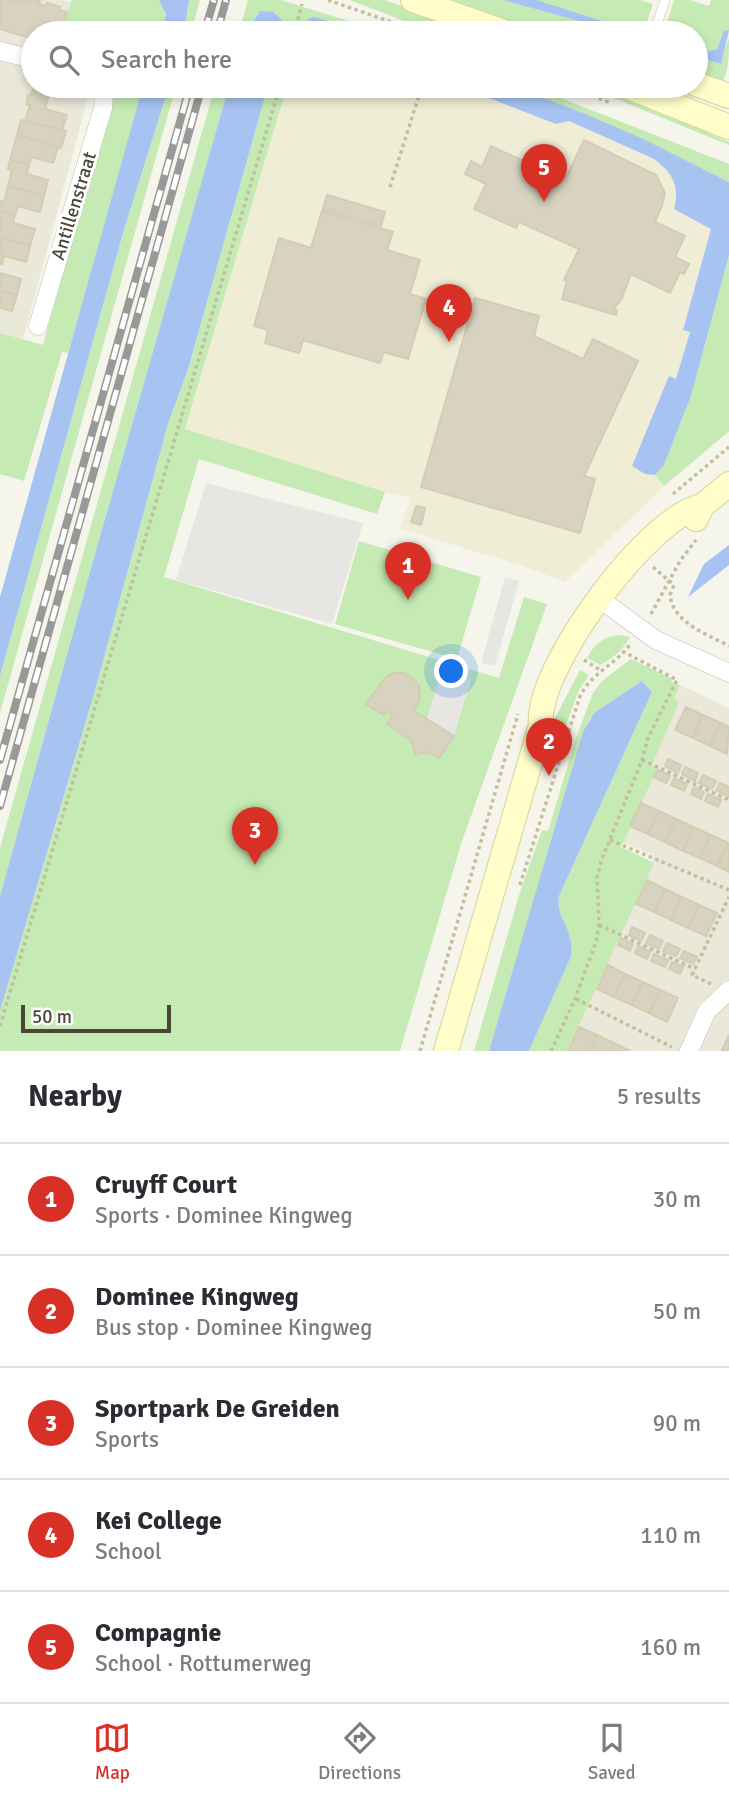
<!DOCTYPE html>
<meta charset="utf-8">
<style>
:root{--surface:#fff;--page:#f7f7f7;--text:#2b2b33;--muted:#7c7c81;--line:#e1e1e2;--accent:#d93025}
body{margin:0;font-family:Signika,sans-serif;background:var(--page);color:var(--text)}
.scale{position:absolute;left:21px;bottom:18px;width:150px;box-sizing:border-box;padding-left:7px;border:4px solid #4a4738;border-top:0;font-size:19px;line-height:24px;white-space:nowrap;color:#4a4738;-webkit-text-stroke:5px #fff;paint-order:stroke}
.you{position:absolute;left:452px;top:672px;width:24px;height:24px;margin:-18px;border:5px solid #fff;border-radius:50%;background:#1a73e8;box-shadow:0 0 0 10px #1a73e833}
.badge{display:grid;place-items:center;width:46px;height:46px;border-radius:50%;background:var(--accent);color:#fff;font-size:23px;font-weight:700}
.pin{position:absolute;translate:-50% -58px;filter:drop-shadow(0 2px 4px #0008)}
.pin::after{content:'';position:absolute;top:37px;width:24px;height:21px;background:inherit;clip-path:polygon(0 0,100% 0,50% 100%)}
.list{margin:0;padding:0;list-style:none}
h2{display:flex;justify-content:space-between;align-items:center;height:91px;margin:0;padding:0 28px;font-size:30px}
h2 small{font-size:23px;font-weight:400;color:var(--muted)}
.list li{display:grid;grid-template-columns:46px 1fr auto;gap:21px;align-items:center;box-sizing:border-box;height:112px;padding:0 28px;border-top:2px solid var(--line)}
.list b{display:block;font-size:26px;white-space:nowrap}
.list p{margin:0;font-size:23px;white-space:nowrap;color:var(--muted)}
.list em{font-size:23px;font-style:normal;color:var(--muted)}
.icon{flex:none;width:38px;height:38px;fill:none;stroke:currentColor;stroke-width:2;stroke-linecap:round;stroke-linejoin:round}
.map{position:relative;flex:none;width:729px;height:1051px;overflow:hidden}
.search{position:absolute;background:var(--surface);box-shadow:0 4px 10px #0003;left:21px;right:21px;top:21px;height:77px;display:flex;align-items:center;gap:18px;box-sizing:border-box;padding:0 24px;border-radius:38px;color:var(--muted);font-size:26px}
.sheet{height:651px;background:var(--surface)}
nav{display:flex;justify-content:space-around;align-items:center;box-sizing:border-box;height:98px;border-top:2px solid var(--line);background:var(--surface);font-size:19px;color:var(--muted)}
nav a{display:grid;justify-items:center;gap:4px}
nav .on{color:var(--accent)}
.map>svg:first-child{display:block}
</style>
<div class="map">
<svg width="729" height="1051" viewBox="0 0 729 1051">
<rect width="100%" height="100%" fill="#f5f5eb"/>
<g fill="#e9e8d9">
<path d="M0 0H64L75 4 70 33H33V86H91L23 340 0 333Z"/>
<path d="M680 685 729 708V1051H565L654 856 616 839 667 711Z"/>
</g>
<path fill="#efedd5" d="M286 86H458L556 124 568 121 654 159 666 168 675 179 678 195 711 229 683 329 690 332 676 380 669 377 645 474 655 475 664 486 565 582 523 566 400 529 411 497 385 492 185 430Z"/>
<g fill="#c5eab3">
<path d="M71 0H159C168 12 165 20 162 33H63Z"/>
<path d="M189 0H200L199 3 191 33H184Z"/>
<path d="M248 0H281L387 33H368L314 17 315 32 318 33H281L282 20 250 25 246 33H239Z"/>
<path d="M350 0H385L441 20 437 32 430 31Z"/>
<path d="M438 0H503L586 23 616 33H537Z"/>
<path d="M537 0H640L653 4 643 33H631L629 30Z"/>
<path d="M674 0H690L709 6 711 0H729V31L724 30 717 49 709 51 696 46V33H664Z"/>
<path d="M729 38C729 53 729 72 722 82L696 78V57L720 64Z"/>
<path d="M108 86H146L68 353 62 352 24 481 0 474V333L43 345 110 107Z"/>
<path d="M169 86H176L0 713V676L123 233Z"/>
<path d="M215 86H229L93 561 0 896V848Z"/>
<path d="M268 86H287L185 429 385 492 377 514 199 459 164 577 499 678 524 597 547 604 461 844 400 1051H0V1011L94 694 168 424 189 366Z"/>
<path d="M512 86H530L729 164V182C658 146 586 114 512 86Z"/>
<path d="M584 86H606L729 142V145Z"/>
<path d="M729 255V431L664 486 655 475 664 465 691 396Z"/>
<path d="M359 541 481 577 457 659 335 624Z"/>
<path d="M621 635 630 637C623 650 612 659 600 665L587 658C595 643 604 636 621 635Z"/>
<path d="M631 659 671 678 672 682 680 685 674 699 679 702 652 765 657 769 621 847 654 863 567 1051H529L571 955C575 930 555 918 559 896L652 692 642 681 594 713 589 720 489 1051H474L520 892 542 830 548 831 576 738 593 693 603 680Z"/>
<path d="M580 670 589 675 578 692 557 750 548 748 552 724Z"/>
</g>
<g fill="#e7e6e2">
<path d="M206 483 363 523 332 624 176 580Z"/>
<path d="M505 577 519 581 495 666 481 663Z"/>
<path d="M444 672 471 680 454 736 427 718 441 673Z"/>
</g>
<g fill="#a7c3f2">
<path d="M159 0H189L184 33H161L166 14Z"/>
<path d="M503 0H537L630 30 631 33H616L586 23Z"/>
<path d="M260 11 273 12 282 20 281 33H246Z"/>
<path d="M314 17 368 33H318L307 27 308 19Z"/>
<path d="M724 30 729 31 721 64 696 57V46L710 51 717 49Z"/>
<path d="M143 86H169L123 233 0 676V597Z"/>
<path d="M229 86H268L189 366 168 424 94 694 0 1011V896L93 561Z"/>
<path d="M458 86H512L578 111 641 138 729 182V255L691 396 664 465 655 475 645 474 632 466 669 376 676 379 690 332 683 330 711 229 674 209C680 186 673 173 654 159L569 121 556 124Z"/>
<path d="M729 545V565L688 597 704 564Z"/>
<path d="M642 681 652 692 559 896C555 918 575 929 571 956L529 1051H489L583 732 594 713Z"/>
</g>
<g fill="#d7d3c0" stroke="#d2cdb3" stroke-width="2">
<path d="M0 0H35L40 1 39 4 46 6 47 3 60 7 59 10 67 12 61 33H33V39L0 29Z"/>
<path d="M33 90 49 95 45 109 67 115 62 131 25 121 30 105 26 104 28 95H31Z"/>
<path d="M21 120 66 131 61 148 17 135Z"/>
<path d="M17 135 58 147 53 163 32 157 29 165 10 160Z"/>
<path d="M584 140 656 175 665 193 662 206 655 222 685 236 675 257 689 264 684 274 680 272 670 293 631 274 622 298 614 309 617 310 616 315 562 299 567 281 564 280 579 249 519 222 516 228 474 209 486 184 465 174 471 161 482 167 491 146 565 180Z"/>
<path d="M10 160 29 165 27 174 48 180 44 196 8 186 12 170 8 169Z"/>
<path d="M8 186 44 196 40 212 18 206 15 215 0 210V201L4 202Z"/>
<path d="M327 195 385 212 381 226 323 209Z"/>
<path d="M0 210 15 215 13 223 35 229 30 246 0 237Z"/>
<path d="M322 211 393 232 387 250 420 260 410 294 426 299 408 359 384 352 380 363 303 340 299 353 265 343 268 330 254 326 279 238 311 248Z"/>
<path d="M0 237 30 246 26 262 4 256 2 264H0Z"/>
<path d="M0 273 21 279 17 295 0 290Z"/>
<path d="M0 290 17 295 12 311 0 308Z"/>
<path d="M475 298 539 316 534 336 583 359 593 339 638 361 584 476 595 479 580 533 421 487Z"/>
<path d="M416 506 425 508 421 525 411 522Z"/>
<path d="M403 673 413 678 419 686 420 699 414 711 454 736 439 758 428 752 415 755 412 741 387 724 393 716 387 711 384 715 366 704 386 677 394 673Z"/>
<path d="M686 707 703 715 693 738 675 730Z"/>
<path d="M703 715 721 723 710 746 693 738Z"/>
<path d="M721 723 729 727 727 754 710 746Z"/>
<path d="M668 759 681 765 678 773 665 766Z"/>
<path d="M685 767 698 773 695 781 682 774Z"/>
<path d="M658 770 670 776 666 783 654 777Z"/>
<path d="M703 775 716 781 712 789 699 783Z"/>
<path d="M674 778 687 784 684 791 671 785Z"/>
<path d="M720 783 729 787V797L716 790Z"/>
<path d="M694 787 704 792 701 799 691 794Z"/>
<path d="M708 794 721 800 718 807 705 801Z"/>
<path d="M641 803 659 811 648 834 630 826Z"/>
<path d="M659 811 676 819 665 842 648 834Z"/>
<path d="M676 819 693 827 683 851 665 842Z"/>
<path d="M693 827 711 835 700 858 683 851Z"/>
<path d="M711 835 728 843 717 866 700 858Z"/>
<path d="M728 843 729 844V872L717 866Z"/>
<path d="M647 880 665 889 654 912 636 904Z"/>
<path d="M665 889 682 897 671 920 654 912Z"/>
<path d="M682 897 699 905 688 928 671 920Z"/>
<path d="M699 905 717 913 706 936 688 928Z"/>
<path d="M632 927 645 933 641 941 629 935Z"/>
<path d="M650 935 663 941 659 949 646 943Z"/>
<path d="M621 938 633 944 630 951 618 945Z"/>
<path d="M667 943 680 949 676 956 663 951Z"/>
<path d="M638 946 650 952 647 959 635 953Z"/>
<path d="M684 951 697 957 693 964 680 958Z"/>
<path d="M654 954 668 960 665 967 651 961Z"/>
<path d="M672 962 683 967 680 974 669 969Z"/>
<path d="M608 965 625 974 614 997 597 989Z"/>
<path d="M625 974 643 982 632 1005 614 997Z"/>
<path d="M643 982 660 990 649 1013 632 1005Z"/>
<path d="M660 990 678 998 667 1022 649 1013Z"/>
<path d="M579 1027 597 1035 590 1051H568Z"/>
<path d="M597 1035 614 1043 610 1051H590Z"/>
<path d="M729 1035V1051H724L722 1050Z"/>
<path d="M614 1043 630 1051H610Z"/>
</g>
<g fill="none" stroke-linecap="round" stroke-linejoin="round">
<defs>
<path id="service" d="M654 33 665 0"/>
<g id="minor">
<path d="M0 51 33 59"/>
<path d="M38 326 103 108 104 95 100 86"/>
<path d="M600 599 656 640 729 673"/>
<path d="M689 1051 707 1011 729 990"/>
</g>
<g id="secondary">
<path d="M413 0 507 33"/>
<path d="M696 84 729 96"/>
<path d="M626 86 729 127"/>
<path d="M696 519 702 506 729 484"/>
<path d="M446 1051 541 725C534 671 648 516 702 506"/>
</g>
</defs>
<use href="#service" stroke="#c1bfad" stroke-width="10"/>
<use href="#minor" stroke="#c1bfad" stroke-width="19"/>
<use href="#secondary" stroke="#d6d39a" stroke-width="26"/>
<g stroke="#c3bf9e" stroke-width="3.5" stroke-dasharray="3.5 3.5" stroke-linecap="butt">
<path d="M328 0 423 33"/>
<path d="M294 33 302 4"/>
<path d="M566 86 611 103"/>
<path d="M390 187 422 86"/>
<path d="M673 494 729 447"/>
<path d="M653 567 674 585 670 595C673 623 707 634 729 646"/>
<path d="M651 614 680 561 696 540"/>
<path d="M584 660 600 670"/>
<path d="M642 760 729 800"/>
<path d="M610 840 729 890"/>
<path d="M520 885 580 696C593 671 616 665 631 643"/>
<path d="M599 925 695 969"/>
<path d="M711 984 692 975 729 897"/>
<path d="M576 999 672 1047"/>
<path d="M0 1026 280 86"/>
<path d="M420 1051 518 714"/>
<path d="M551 1051 575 999 596 942 599 925 597 877 602 859 642 760 648 738 677 680 624 652"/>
</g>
<use href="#service" stroke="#fff" stroke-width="9"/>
<use href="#minor" stroke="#fff" stroke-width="18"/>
<use href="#secondary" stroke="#fffecb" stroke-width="24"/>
<defs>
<g id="rail">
<path d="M204 33 214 0"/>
<path d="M217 33 226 0"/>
<path d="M0 760 190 86"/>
<path d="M0 806 202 86"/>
</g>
</defs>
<use href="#rail" stroke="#999" stroke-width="8"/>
<use href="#rail" stroke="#fff" stroke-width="5" stroke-dasharray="16" stroke-linecap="butt"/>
</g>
<g text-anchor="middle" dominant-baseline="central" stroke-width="6" stroke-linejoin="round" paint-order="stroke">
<g font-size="19" fill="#4a4738" stroke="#fff">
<text transform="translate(74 206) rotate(-73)">Antillenstraat</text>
</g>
</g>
</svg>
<div class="scale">50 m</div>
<div class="you"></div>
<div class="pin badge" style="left:408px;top:600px">1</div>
<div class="pin badge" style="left:549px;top:776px">2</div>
<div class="pin badge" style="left:255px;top:865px">3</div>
<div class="pin badge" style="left:449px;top:342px">4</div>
<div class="pin badge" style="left:544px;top:202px">5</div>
<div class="search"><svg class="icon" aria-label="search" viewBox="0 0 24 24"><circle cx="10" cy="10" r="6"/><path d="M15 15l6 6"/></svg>Search here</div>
</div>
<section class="sheet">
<h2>Nearby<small>5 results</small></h2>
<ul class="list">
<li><span class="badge">1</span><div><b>Cruyff Court</b><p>Sports · Dominee Kingweg</p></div><em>30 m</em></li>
<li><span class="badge">2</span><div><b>Dominee Kingweg</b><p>Bus stop · Dominee Kingweg</p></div><em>50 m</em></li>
<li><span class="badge">3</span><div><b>Sportpark De Greiden</b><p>Sports</p></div><em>90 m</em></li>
<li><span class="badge">4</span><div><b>Kei College</b><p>School</p></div><em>110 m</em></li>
<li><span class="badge">5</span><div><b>Compagnie</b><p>School · Rottumerweg</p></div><em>160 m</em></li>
</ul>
</section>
<nav>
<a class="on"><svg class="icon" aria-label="map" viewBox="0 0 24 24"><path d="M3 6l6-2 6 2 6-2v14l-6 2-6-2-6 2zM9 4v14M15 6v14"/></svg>Map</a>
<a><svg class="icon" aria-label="directions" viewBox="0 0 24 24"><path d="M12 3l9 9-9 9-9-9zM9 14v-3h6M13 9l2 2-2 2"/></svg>Directions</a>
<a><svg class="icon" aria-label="saved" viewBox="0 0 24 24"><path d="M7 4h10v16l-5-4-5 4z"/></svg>Saved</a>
</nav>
